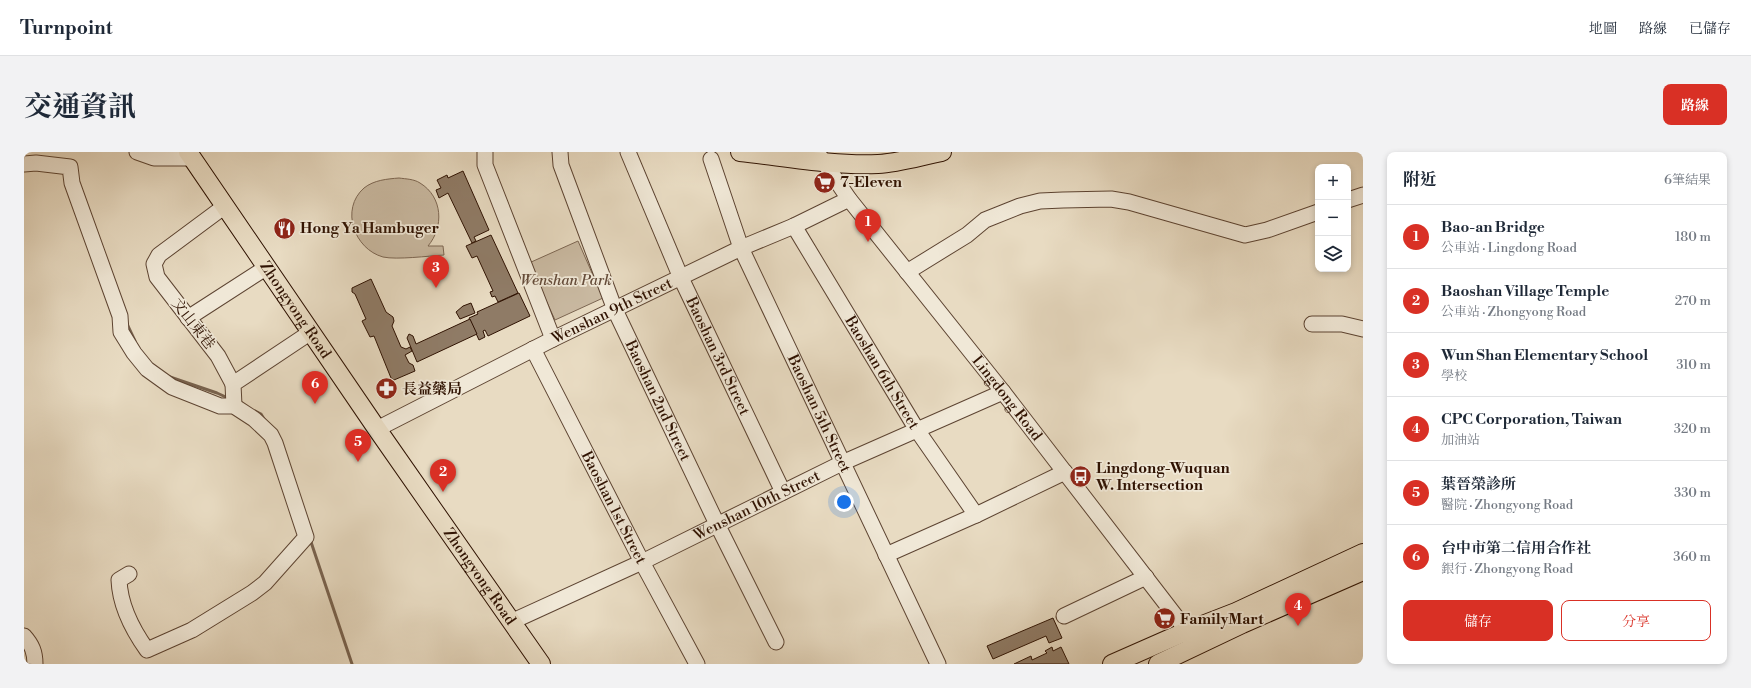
<!DOCTYPE html>
<html lang="zh-TW">
<meta charset="utf-8">
<style>
:root{--surface:#fff;--page:#f2f2f3;--text:#1f2937;--muted:#747a83;--line:#e0e1e3;--accent:#d93025}
body{margin:0;font-family:"Libre Bodoni","Noto Serif TC",serif;background:var(--page);color:var(--text)}
.controls{position:absolute;right:12px;top:12px;display:grid;overflow:hidden;border-radius:8px;box-shadow:0 2px 6px #0003}
.controls button{width:36px;height:36px;display:grid;place-items:center;padding:0;border:0;border-bottom:1px solid var(--line);background:var(--surface);color:var(--text);font:20px sans-serif}
.you{position:absolute;left:820px;top:350px;width:14px;height:14px;margin:-10px;border:3px solid #fff;border-radius:50%;background:#1a73e8;box-shadow:0 0 0 6px #1a73e833}
.badge{display:grid;place-items:center;width:26px;height:26px;border-radius:50%;background:var(--accent);color:#fff;font-size:13px;font-weight:700}
.pin{position:absolute;translate:-50% -33px;filter:drop-shadow(0 1px 2px #0008)}
.pin::after{content:'';position:absolute;top:21px;width:14px;height:12px;background:inherit;clip-path:polygon(0 0,100% 0,50% 100%)}
.list{margin:0;padding:0;list-style:none}
h2{display:flex;justify-content:space-between;align-items:center;height:52px;margin:0;padding:0 16px;font-size:17px}
h2 small{font-size:13px;font-weight:400;color:var(--muted)}
.list li{display:grid;grid-template-columns:26px 1fr auto;gap:12px;align-items:center;box-sizing:border-box;height:64px;padding:0 16px;border-top:1px solid var(--line)}
.list b{display:block;font-size:15px;white-space:nowrap}
.list p{margin:0;font-size:13px;white-space:nowrap;color:var(--muted)}
.list em{font-size:13px;font-style:normal;color:var(--muted)}
.actions{display:flex;gap:8px;padding:12px 16px}
.actions a{flex:1;padding:9px 0;border:1px solid var(--accent);border-radius:8px;text-align:center;font-size:14px;color:var(--accent)}
.actions .main{background:var(--accent);color:#fff}
.icon{flex:none;width:22px;height:22px;fill:none;stroke:currentColor;stroke-width:2;stroke-linecap:round;stroke-linejoin:round}
.map{position:relative;flex:none;width:1339px;height:512px;overflow:hidden;border-radius:8px}
header{display:flex;align-items:center;gap:24px;box-sizing:border-box;height:56px;padding:0 20px;background:var(--surface);border-bottom:1px solid var(--line)}
header strong{font-size:19px}
nav{display:flex;gap:22px;margin-inline-start:auto;font-size:14px}
.intro{display:flex;align-items:center;justify-content:space-between;box-sizing:border-box;height:96px;padding:0 24px}
h1{margin:0;font-size:28px}
.button{padding:10px 18px;border-radius:8px;background:var(--accent);color:#fff;font-size:14px;font-weight:700}
main{display:flex;gap:24px;padding:0 24px}
aside{flex:1;background:var(--surface);border-radius:8px;box-shadow:0 2px 6px #0003}
.map>svg:first-child{display:block}
</style>
<header>
<strong>Turnpoint</strong>
<nav><a>地圖</a><a>路線</a><a>已儲存</a></nav>
</header>
<div class="intro"><h1>交通資訊</h1><a class="button">路線</a></div>
<main>
<div class="map">
<svg width="1339" height="512" viewBox="0 0 1339 512">
<rect width="100%" height="100%" fill="#e8dbc2"/>
<filter id="stains"><feTurbulence type="fractalNoise" baseFrequency=".005" numOctaves="4"/><feColorMatrix values="0 0 0 0 .2 0 0 0 0 .09 0 0 0 0 .02 0 0 0 .5 -.17"/></filter>
<radialGradient id="worn" r=".72"><stop offset=".6" stop-color="#630" stop-opacity="0"/><stop offset="1" stop-color="#630" stop-opacity=".3"/></radialGradient>
<g fill="#c9b9a1" stroke="#7c6652">
<path d="M375 26C382 27 390 27 396 31 419 45 420 75 404 94H419L420 103C404 104 373 108 359 105 330 97 316 57 340 36 350 28 363 27 375 26Z"/>
<path d="M554 89 579 146 531 168 505 111Z"/>
</g>
<g fill="none" stroke-linecap="round" stroke-linejoin="round">
<g stroke="#78624e" stroke-width="3">
<path d="M103 172 111 189"/>
<path d="M146 225 193 241 204 246"/>
<path d="M231 259 237 262 240 267"/>
<path d="M286 387 328 512"/>
</g>
</g>
<g fill="#8f7b66" stroke="#2f1202">
<path d="M439 19 465 78 450 85 452 89 448 91 424 41 415 46 412 38 417 36 413 28 423 23 424 26Z"/>
<path d="M467 83 494 141 474 150 471 144 468 145 466 140 469 139 453 104 448 106 442 94Z"/>
<path d="M347 127 362 160 369 165 370 169 368 174 377 195 382 197 386 195 388 199 381 203 385 211 389 213 391 219 370 228 367 226 350 184 346 185 338 169 342 167 331 142 328 140V136Z"/>
<path d="M495 141 506 164 464 184 461 178 459 179 461 185 455 188 445 166 454 162 453 160Z"/>
<path d="M447 151 451 161 436 167 432 160 439 154Z"/>
<path d="M446 167 453 182 393 210 383 186 385 182 389 184 392 192Z"/>
<path d="M1029 466 1038 486 1025 491 1022 484 969 507 963 494Z"/>
<path d="M1028 495 1029 499 1037 495 1045 512H990L1007 504 1008 508 1023 501 1021 499Z"/>
</g>
<g fill="none" stroke-linecap="round" stroke-linejoin="round">
<defs>
<g id="minor">
<path d="M113 0 130 6H168"/>
<path d="M461 0V13L529 187"/>
<path id="s1" d="M536 0 537 13 591 158 693 372 752 490"/>
<path id="s2" d="M604 0 657 126 759 340"/>
<path id="s3" d="M793 0 825 47 979 240 1163 479 1167 488"/>
<path id="s4" d="M687 7 717 96 914 512"/>
<path d="M0 12 12 11 46 15 48 31 96 164 97 180 110 201 123 217 148 235 196 254H210L230 267 247 283 251 291 282 385 241 431 228 441 168 478 123 498C108 477 96 454 95 428L105 422"/>
<path d="M1324 48 1339 43"/>
<path d="M201 54 135 103 130 112 133 125 194 204 209 232"/>
<path id="s5" d="M770 74 893 278 952 363"/>
<path d="M883 120 943 83 961 68 996 54 1016 49 1039 48 1087 47 1105 50 1221 83 1243 78 1294 60"/>
<path d="M164 166 243 115"/>
<path d="M1288 172H1318L1339 177"/>
<path id="s6" d="M509 197 618 410 673 512"/>
<path d="M210 254 209 232 287 180"/>
<path id="s7" d="M353 277 529 187 717 96 770 74 825 47"/>
<path d="M862 403 952 363 1041 320"/>
<path d="M1040 464 1122 425"/>
<path id="s8" d="M487 470 618 410 818 311 979 240"/>
<path d="M0 484C8 493 11 500 11 512"/>
</g>
<g id="major">
<path id="s9" d="M164 0 353 277 517 512"/>
<path d="M716 0C762 5 808 14 854 12 875 11 897 4 918 0"/>
<path d="M1088 512 1163 479 1212 460 1339 401"/>
<path d="M1134 512 1218 472 1339 419"/>
</g>
</defs>
<use href="#minor" stroke="#5d4432" stroke-width="17"/>
<use href="#major" stroke="#2f1202" stroke-width="20"/>
<use href="#minor" stroke="#f0e8d7" stroke-width="15"/>
<use href="#major" stroke="#e8dbc2" stroke-width="18"/>
</g>
<defs>
<symbol id="supermarket-disc" viewBox="-11 -11 22 22"><circle r="9.5" fill="#8f2418" stroke="#f0e8d7"/><path d="M-6-5.5h2.5l.6 2H6L4.5 2H-2.5L-4.4-4H-6ZM-1.5 3.2a1.3 1.3 0 1 0 .1 0ZM3 3.2a1.3 1.3 0 1 0 .1 0Z" fill="#fff"/></symbol>
<symbol id="restaurant-disc" viewBox="-11 -11 22 22"><circle r="9.5" fill="#8f2418" stroke="#f0e8d7"/><path d="M-5-6h1v4h1v-4h1v4h1v-4h1v5L-1.5 .5V6h-2V.5L-5-1ZM5-6V6H3V1.5H1.5Q1.5-4 5-6Z" fill="#fff"/></symbol>
<symbol id="pharmacy-disc" viewBox="-11 -11 22 22"><circle r="9.5" fill="#8f2418" stroke="#f0e8d7"/><path d="M-2-6h4v4h4v4h-4v4h-4v-4h-4v-4h4Z" fill="#fff"/></symbol>
<symbol id="bus-disc" viewBox="-11 -11 22 22"><circle r="9.5" fill="#8f2418" stroke="#f0e8d7"/><path d="M-5-6H5V4H4V6H2V4H-2V6H-4V4H-5ZM-3.5-4V0h7V-4ZM-3.5 1.2v1.5H-2V1.2ZM2 1.2v1.5H3.5V1.2Z" fill="#fff"/></symbol>
</defs>
<g fill-rule="evenodd">
<use href="#supermarket-disc" x="788" y="18" width="25" height="25"/>
<use href="#restaurant-disc" x="248" y="64" width="25" height="25"/>
<use href="#pharmacy-disc" x="350" y="224" width="25" height="25"/>
<use href="#bus-disc" x="1044" y="312" width="25" height="25"/>
<use href="#supermarket-disc" x="1128" y="454" width="25" height="25"/>
</g>
<g text-anchor="middle" dominant-baseline="central" stroke-width="3.5" stroke-linejoin="round" paint-order="stroke">
<g font-size="15" font-weight="bold" fill="#2f1202" stroke="#f0e8d7" text-anchor="start">
<text x="816" y="30">7-Eleven</text>
<text x="276" y="76">Hong Ya Hambuger</text>
<text x="378" y="237">長益藥局</text>
<text x="1072" y="316">Lingdong-Wuquan<tspan x="1072" dy="17">W. Intersection</tspan></text>
<text x="1156" y="467">FamilyMart</text>
</g>
<g font-size="15" font-style="italic" fill="#654c3a" stroke="#f0e8d7">
<text x="542" y="128">Wenshan Park</text>
</g>
<g font-size="15" fill="#2f1202" stroke="#f0e8d7">
<text stroke="none"><textPath href="#s9" startOffset="191">Zhongyong Road</textPath></text>
<text stroke="none"><textPath href="#s7" startOffset="263">Wenshan 9th Street</textPath></text>
<text transform="translate(169 172) rotate(52)">文山東巷</text>
<text stroke="none"><textPath href="#s2" startOffset="223">Baoshan 3rd Street</textPath></text>
<text stroke="none"><textPath href="#s5" startOffset="171">Baoshan 6th Street</textPath></text>
<text stroke="none"><textPath href="#s3" startOffset="311">Lingdong Road</textPath></text>
<text stroke="none"><textPath href="#s1" startOffset="268">Baoshan 2nd Street</textPath></text>
<text stroke="none"><textPath href="#s4" startOffset="277">Baoshan 5th Street</textPath></text>
<text stroke="none"><textPath href="#s8" startOffset="272">Wenshan 10th Street</textPath></text>
<text stroke="none"><textPath href="#s6" startOffset="178">Baoshan 1st Street</textPath></text>
<text stroke="none"><textPath href="#s9" startOffset="515">Zhongyong Road</textPath></text>
</g>
</g>
<rect width="100%" height="100%" filter="url(#stains)"/>
<rect width="100%" height="100%" fill="url(#worn)"/>
</svg>
<div class="controls">
<button>+</button>
<button>−</button>
<button><svg class="icon" aria-label="layers" viewBox="0 0 24 24"><path d="M12 4l9 5-9 5-9-5zM3 14l9 5 9-5"/></svg></button>
</div>
<div class="you"></div>
<div class="pin badge" style="left:844px;top:90px">1</div>
<div class="pin badge" style="left:419px;top:340px">2</div>
<div class="pin badge" style="left:412px;top:136px">3</div>
<div class="pin badge" style="left:1274px;top:474px">4</div>
<div class="pin badge" style="left:334px;top:310px">5</div>
<div class="pin badge" style="left:291px;top:252px">6</div>
</div>
<aside>
<h2>附近<small>6筆結果</small></h2>
<ul class="list">
<li><span class="badge">1</span><div><b>Bao-an Bridge</b><p>公車站 · Lingdong Road</p></div><em>180 m</em></li>
<li><span class="badge">2</span><div><b>Baoshan Village Temple</b><p>公車站 · Zhongyong Road</p></div><em>270 m</em></li>
<li><span class="badge">3</span><div><b>Wun Shan Elementary School</b><p>學校</p></div><em>310 m</em></li>
<li><span class="badge">4</span><div><b>CPC Corporation, Taiwan</b><p>加油站</p></div><em>320 m</em></li>
<li><span class="badge">5</span><div><b>葉晉榮診所</b><p>醫院 · Zhongyong Road</p></div><em>330 m</em></li>
<li><span class="badge">6</span><div><b>台中市第二信用合作社</b><p>銀行 · Zhongyong Road</p></div><em>360 m</em></li>
</ul>
<div class="actions"><a class="main">儲存</a><a>分享</a></div>
</aside>
</main>
